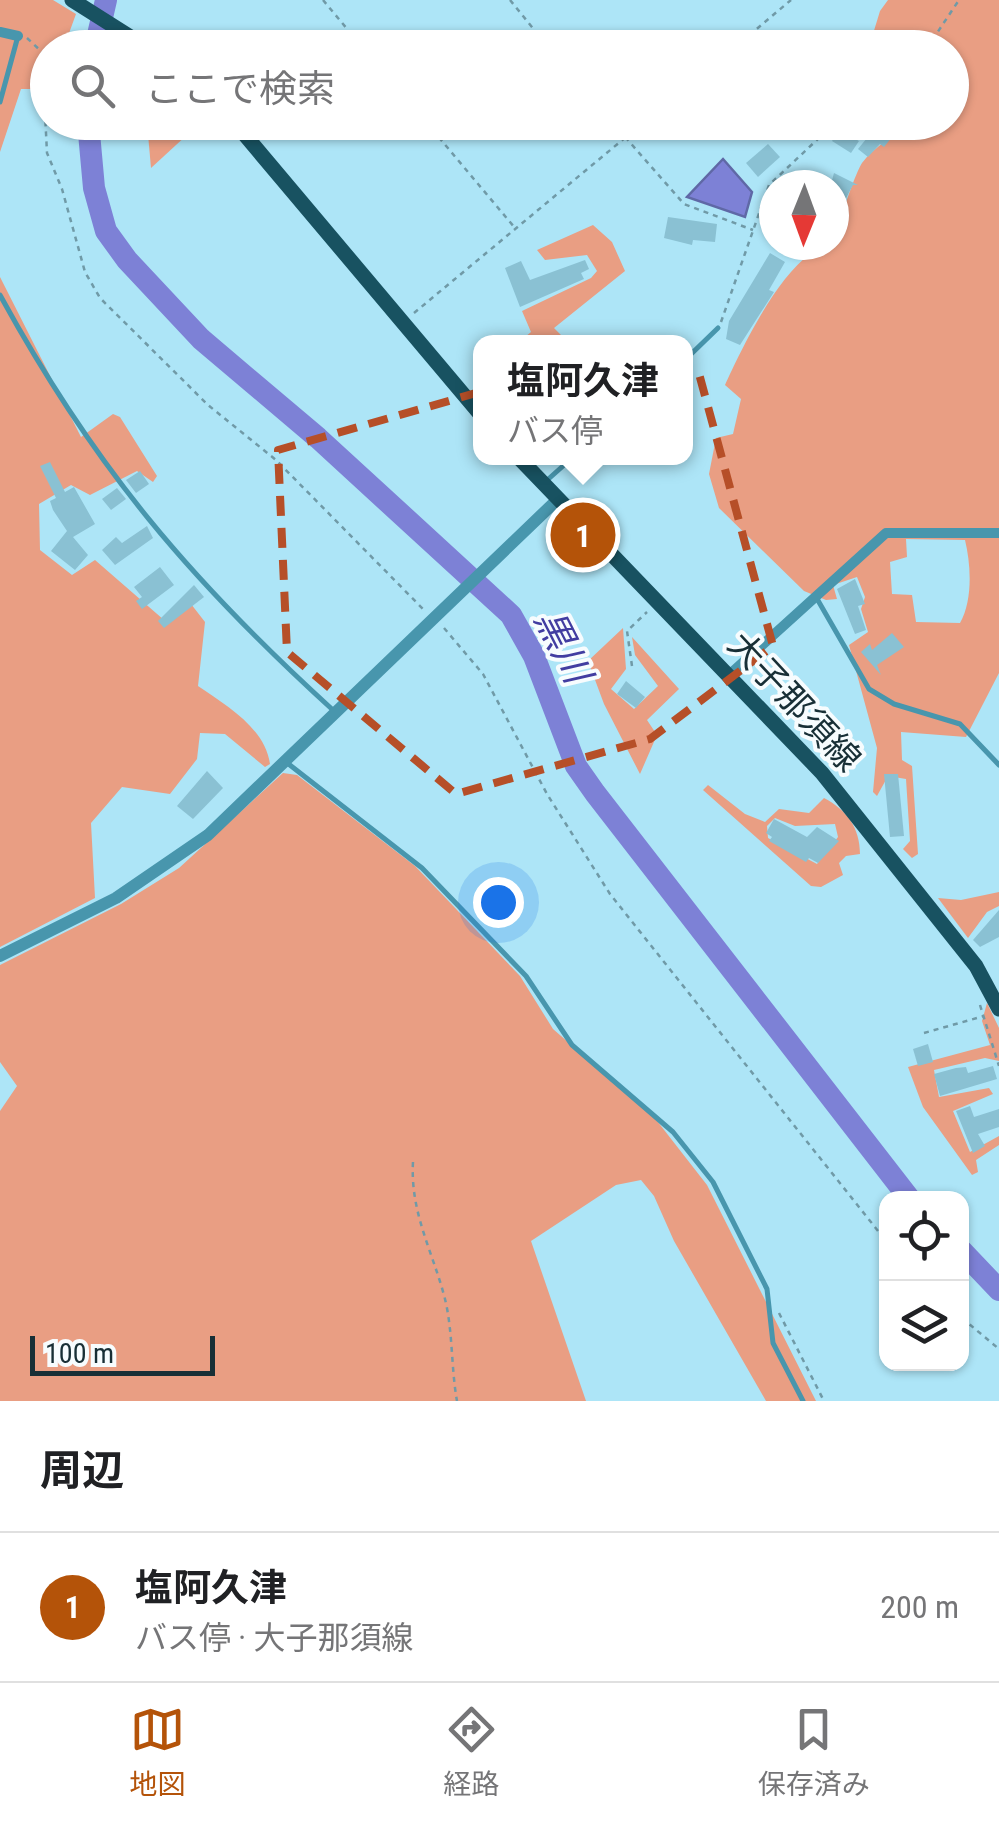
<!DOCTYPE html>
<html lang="ja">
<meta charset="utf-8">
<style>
:root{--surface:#fff;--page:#f2f2f2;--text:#202124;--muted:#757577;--line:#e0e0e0;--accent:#b45309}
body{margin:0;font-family:"Roboto Condensed","Noto Sans JP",sans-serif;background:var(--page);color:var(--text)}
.controls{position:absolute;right:30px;bottom:30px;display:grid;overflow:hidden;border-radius:20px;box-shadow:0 2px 8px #0004}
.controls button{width:90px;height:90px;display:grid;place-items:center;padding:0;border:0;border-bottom:2px solid var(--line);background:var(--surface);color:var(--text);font:50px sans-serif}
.compass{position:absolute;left:759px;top:170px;width:90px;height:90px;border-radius:50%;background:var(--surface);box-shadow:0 2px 8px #0004;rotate:181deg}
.scale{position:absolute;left:30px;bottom:25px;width:185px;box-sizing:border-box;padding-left:10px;border:5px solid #182f36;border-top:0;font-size:28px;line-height:35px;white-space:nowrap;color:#182f36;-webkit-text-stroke:8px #f7fcfe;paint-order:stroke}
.you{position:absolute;left:498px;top:902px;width:35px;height:35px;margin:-25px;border:8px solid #fff;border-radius:50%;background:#1a73e8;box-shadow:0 0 0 15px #1a73e833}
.badge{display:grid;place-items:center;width:65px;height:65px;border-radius:50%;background:var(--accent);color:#fff;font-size:32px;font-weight:700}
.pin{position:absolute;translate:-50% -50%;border:5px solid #fff;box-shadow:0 2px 10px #0006}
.popup{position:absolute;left:473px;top:335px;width:220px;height:130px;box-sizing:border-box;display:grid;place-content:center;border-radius:20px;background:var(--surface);filter:drop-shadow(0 2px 8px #0005);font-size:32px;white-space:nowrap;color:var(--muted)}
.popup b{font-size:38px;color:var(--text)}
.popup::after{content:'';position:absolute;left:50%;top:100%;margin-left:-20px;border:20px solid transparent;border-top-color:var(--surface)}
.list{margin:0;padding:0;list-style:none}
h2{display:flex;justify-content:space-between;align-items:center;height:130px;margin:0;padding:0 40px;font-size:42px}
h2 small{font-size:32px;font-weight:400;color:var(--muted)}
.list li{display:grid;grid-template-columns:65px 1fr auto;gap:30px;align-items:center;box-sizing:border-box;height:150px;padding:0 40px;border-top:2px solid var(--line)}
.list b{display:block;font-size:38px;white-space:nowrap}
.list p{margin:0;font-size:32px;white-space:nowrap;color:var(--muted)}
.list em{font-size:32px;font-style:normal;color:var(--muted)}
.icon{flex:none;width:55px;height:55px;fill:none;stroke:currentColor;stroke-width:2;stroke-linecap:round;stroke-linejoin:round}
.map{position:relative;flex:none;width:999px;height:1401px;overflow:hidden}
.search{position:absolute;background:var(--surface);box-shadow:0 2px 8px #0004;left:30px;right:30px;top:30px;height:110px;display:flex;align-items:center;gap:25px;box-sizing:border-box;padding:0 35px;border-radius:55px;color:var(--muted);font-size:38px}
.sheet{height:280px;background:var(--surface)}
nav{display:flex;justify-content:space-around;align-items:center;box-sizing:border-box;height:140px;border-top:2px solid var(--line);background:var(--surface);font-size:28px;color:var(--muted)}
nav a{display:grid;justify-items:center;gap:5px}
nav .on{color:var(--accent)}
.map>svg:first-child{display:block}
</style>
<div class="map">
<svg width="999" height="1401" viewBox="0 0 999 1401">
<rect width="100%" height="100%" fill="#ade5f7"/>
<g fill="#e99e83" fill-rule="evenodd">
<path d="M0 0H53L76 14 64 47 48 48 47 89H21L0 152Z"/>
<path d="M888 0H999V673L966 737 901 732 902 760 912 766 918 854 912 858 903 849 910 841 906 779 888 776 877 796 873 792 877 748 849 645 868 632 861 609 865 597 857 577 833 585 837 599 826 600 804 591 719 508 709 474 716 438 733 434 741 399 725 385C742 348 790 245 834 245 834 235 856 171 862 163 874 147 892 139 902 123L952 122V48L869 47 880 11ZM906 539 965 540C971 565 973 600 960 623L916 622 912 595 892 594 890 562 907 557Z"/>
<path d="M147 123H186L188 134 151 168Z"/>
<path d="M593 225 612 242 625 271 554 328 568 342H519L531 332 522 311 591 278 597 271 587 255 545 260 537 250Z"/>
<path d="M0 277 81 437 113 414 120 417 157 476 153 482 137 471 90 495 71 485 39 504 40 550 72 575 95 560 164 620 191 604 205 622 198 686C227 706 265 728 270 764L265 767 225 734 200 733 197 759 170 794 122 787 91 823 95 898 0 947Z"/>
<path d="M623 628 626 669 611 689 634 709 658 686 635 655 632 637 679 689 647 720 657 735 640 774 604 704 588 661Z"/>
<path d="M283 773 297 775 415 866 520 976 553 1029 654 1117 707 1185 816 1401H766L674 1241 654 1196 641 1180 616 1185 531 1241 586 1401H0V1111L17 1086 0 1062V965L121 904 179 868Z"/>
<path d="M708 785 745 814 765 822 779 809 809 813 824 798C847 810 860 828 860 854L846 856 839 863 843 875 821 887 811 886 703 790ZM775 818 795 826 835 824 838 837 817 864 768 838 767 826Z"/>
<path d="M999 892V906L987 912 968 938 938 898 961 900Z"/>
<path d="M987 1003 999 1028V1061L985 1058 934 1070 939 1097 989 1088 993 1094 953 1111 970 1152 999 1136V1145L976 1160 978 1172 972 1175 923 1107 908 1067 990 1045 982 1021Z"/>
</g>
<path fill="#7d81d6" stroke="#5f68a6" stroke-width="2.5" d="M723 159 752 192 745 217 687 197Z"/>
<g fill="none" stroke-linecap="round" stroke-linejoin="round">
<g stroke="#7d81d6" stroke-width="22">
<path d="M95 48 106 0"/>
<path d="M88 122 94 188 106 231 127 260 201 339 318 438 511 615 534 656 576 766 595 793 909 1198"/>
<path d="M962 1251 999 1290"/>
</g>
</g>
<g fill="#8ac1d3">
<path d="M880 122H904L884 147 880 144 868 157 858 149Z"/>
<path d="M839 130 859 141 851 153 832 141Z"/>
<path d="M768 144 780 157 758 177 746 163Z"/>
<path d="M806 172 831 184 834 173 858 185H853L842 206 834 201V185H800Z"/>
<path d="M668 217 717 224 715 242 693 240 692 245 664 238Z"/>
<path d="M770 253 785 262 769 290 774 292 740 345 726 339 729 321Z"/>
<path d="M585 260 589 269 581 273 584 279 520 307 505 268 521 261 530 280Z"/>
<path d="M50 462 65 492 74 487 95 524 73 537 88 555 75 570 51 551 67 531 53 510 50 501 56 498 40 466Z"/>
<path d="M140 471 149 484 136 493 126 480Z"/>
<path d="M117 488 126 499 111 510 102 499Z"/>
<path d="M147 526 153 538 115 565 102 550 116 537 122 543Z"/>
<path d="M160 567 174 585 142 609 136 601 142 597 134 587Z"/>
<path d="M855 579 865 604 858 606 866 630 855 634 837 589Z"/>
<path d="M194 585 204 597 164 628 158 621Z"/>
<path d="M892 633 904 647 877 665 881 675 861 652 870 644 872 650Z"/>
<path d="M626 681 645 697 636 708 617 694Z"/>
<path d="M207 771 223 788 193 819 177 806Z"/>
<path d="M884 774H898L904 836 890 837Z"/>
<path d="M774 819 807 837 817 827 839 841 818 863 809 858 806 862 769 841 772 837 766 833Z"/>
<path d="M999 910V937L980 947 973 940Z"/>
<path d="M928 1044 933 1062 918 1066 913 1049Z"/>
<path d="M993 1066 997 1079 940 1096 934 1074 956 1068 966 1067 968 1073Z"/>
<path d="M970 1106 974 1117 999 1109V1127L978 1134 985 1146 973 1153 956 1111Z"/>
</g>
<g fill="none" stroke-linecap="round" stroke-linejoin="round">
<g stroke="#709aa7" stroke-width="2.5" stroke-dasharray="5 5" stroke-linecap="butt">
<path d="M323 0 363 48"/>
<path d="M510 0 549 48"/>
<path d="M27 38 42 52 47 153 62 189 85 272 100 298 208 405 276 460 423 609"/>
<path d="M734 48 791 0"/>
<path d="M927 48 959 0"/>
<path d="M426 122 515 228"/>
<path d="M612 122 684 204 753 230"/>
<path d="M414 313 644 122"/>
<path d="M721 322 769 185 836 122"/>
<path d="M444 628 483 674 547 794 610 894 886 1241"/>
<path d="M632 666 627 631 647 612"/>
<path d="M980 1005 999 1066"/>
<path d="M924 1033 984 1016"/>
<path d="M413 1162C410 1213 433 1252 445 1299 453 1332 451 1368 457 1401"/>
<path d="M779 1313 824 1401"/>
<path d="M962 1318 999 1349"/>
</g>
<g stroke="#4896ad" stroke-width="5">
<path d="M0 102 18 36"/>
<path d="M0 295C94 467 190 580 334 711"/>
<path d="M686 359 718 328"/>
<path d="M545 482 572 458"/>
<path d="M816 597 869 689 894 704 960 724 999 765"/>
<path d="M286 762 422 868 526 976 572 1045 673 1132 713 1182 767 1289 773 1343 803 1401"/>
</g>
<g stroke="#4896ad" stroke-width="10">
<path d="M0 32 18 36"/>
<path d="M729 675 886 533H999"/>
</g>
<path stroke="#4896ad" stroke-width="12" d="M0 956 116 898 208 835 558 499"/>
<g stroke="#185261" stroke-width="15">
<path d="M72 0 148 48"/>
<path d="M234 122 480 414"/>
<path d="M519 458 822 773 976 966 999 1009"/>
</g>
</g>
<path fill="none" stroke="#b64f28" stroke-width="8" stroke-dasharray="20 12" stroke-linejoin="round" d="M577 364 698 370 773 646 650 739 456 794 287 652 278 450Z"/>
<g text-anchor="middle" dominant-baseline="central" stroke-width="8" stroke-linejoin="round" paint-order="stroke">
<g font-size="35" fill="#182f36" stroke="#f7fcfe">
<text transform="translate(794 702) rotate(47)">大子那須線</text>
</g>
<g font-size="38" font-style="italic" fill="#423da1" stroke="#f7fcfe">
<text transform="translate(563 646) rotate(63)">黒川</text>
</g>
</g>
</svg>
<div class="controls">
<button><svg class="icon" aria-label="locate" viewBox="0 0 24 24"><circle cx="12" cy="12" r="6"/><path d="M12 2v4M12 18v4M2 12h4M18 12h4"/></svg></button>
<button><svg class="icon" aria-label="layers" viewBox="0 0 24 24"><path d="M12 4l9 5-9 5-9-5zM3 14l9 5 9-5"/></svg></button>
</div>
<svg class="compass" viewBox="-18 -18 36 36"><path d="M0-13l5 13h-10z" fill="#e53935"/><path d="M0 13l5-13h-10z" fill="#757577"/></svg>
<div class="scale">100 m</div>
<div class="you"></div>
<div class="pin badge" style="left:583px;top:535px">1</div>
<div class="popup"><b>塩阿久津</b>バス停</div>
<div class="search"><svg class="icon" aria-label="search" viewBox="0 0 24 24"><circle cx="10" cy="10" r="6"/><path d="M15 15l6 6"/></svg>ここで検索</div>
</div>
<section class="sheet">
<h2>周辺<small></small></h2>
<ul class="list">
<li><span class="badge">1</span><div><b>塩阿久津</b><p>バス停 · 大子那須線</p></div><em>200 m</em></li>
</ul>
</section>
<nav>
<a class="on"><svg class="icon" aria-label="map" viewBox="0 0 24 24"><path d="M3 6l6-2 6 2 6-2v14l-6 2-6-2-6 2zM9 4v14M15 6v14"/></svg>地図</a>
<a><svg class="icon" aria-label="directions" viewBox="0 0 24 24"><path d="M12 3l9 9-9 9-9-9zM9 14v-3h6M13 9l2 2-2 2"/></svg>経路</a>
<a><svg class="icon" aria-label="saved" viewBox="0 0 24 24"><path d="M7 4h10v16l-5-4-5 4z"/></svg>保存済み</a>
</nav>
